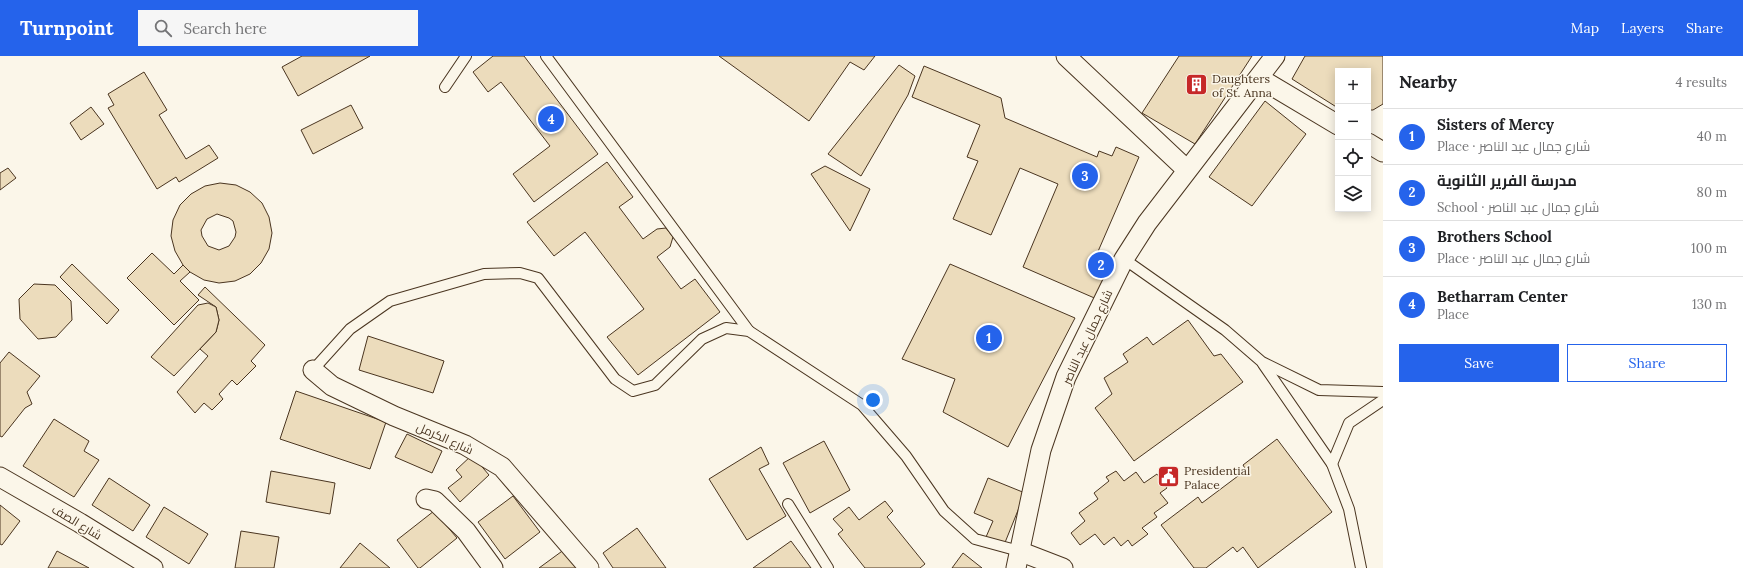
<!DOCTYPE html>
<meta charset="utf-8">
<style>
:root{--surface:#fff;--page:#f6f6f6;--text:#202124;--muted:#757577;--line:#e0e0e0;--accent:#2563eb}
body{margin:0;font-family:Lora,Cairo,serif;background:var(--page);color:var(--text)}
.controls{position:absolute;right:12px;top:12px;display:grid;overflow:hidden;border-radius:0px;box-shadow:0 2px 10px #0003}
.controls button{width:36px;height:36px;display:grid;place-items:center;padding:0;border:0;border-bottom:1px solid var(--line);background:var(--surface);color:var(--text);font:20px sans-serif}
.you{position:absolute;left:873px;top:344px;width:14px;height:14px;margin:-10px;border:3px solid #fff;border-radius:50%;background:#1a73e8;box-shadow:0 0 0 6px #1a73e833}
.badge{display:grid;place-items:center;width:26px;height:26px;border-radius:50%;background:var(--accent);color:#fff;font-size:13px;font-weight:700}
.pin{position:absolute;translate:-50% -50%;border:2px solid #fff;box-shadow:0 1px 4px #0006}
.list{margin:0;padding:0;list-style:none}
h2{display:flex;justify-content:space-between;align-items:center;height:52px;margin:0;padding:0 16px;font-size:17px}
h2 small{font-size:13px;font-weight:400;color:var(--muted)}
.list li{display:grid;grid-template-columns:26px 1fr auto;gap:12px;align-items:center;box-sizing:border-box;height:56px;padding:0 16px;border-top:1px solid var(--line)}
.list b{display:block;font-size:15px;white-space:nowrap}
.list p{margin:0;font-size:13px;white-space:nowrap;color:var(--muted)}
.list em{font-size:13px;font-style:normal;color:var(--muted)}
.actions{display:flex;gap:8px;padding:12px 16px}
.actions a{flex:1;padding:9px 0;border:1px solid var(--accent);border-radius:0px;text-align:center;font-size:14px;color:var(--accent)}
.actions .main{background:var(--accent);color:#fff}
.icon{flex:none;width:22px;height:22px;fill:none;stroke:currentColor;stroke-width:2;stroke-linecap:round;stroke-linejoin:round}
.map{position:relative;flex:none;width:1383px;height:512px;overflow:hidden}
header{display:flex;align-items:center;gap:24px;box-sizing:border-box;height:56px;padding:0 20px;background:var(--accent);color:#fff}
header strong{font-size:19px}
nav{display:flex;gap:22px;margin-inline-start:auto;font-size:14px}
.search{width:280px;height:36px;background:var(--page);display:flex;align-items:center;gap:10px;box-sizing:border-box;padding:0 14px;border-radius:0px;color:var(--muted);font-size:15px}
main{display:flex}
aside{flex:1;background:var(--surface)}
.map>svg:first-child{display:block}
</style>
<header>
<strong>Turnpoint</strong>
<div class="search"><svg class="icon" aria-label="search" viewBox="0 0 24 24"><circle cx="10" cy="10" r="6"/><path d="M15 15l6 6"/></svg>Search here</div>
<nav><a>Map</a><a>Layers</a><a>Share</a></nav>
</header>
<main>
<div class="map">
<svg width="1383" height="512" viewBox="0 0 1383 512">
<rect width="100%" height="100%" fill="#fbf6e9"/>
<g fill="#ecdcbc" stroke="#4a3520" fill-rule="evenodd">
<path d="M302 0H370L298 40 282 11Z"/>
<path d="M493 0H524L598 98 534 146 513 118 550 90 501 26 488 36 473 16Z"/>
<path d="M719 0H875L864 14 850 6 809 65Z"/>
<path d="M1179 0H1252L1195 88 1142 57Z"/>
<path d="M1305 0H1383V48L1373 54H1368V15H1338V52L1292 23Z"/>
<path d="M899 9 915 20 908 39 861 120 828 98Z"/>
<path d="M924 10 1001 42 1005 62 1097 101 1099 95 1112 100 1116 91 1139 101 1093 207 1112 214 1099 244 1023 211 1058 128 1020 112 991 179 953 163 978 105 967 101 980 69 912 41Z"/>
<path d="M144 16 167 54 159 59 186 103 209 89 218 102 179 126 176 121 157 133 108 52 114 49 108 38Z"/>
<path d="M1265 45 1306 78 1252 150 1209 121Z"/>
<path d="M351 49 363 72 313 98 301 74Z"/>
<path d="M91 51 104 68 81 84 70 67Z"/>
<path d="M607 106 633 141 619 151 643 183 657 173 666 172 673 181 670 191 657 201 681 233 695 223 720 256 638 319 607 281 644 253 585 176 554 200 527 166Z"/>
<path d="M825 110 870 133 850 175 811 118Z"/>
<path d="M8 112 16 122 0 134V117Z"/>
<path d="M220 127 236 129 250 136 262 147 269 161 272 177 269 193 261 207 250 218 235 225 219 227 204 224 190 216 183 209 175 195 171 180 173 164 180 149 191 138 205 130ZM217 158 229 162 233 165 236 176 235 181 229 190 219 194 208 190 202 180 201 174 207 163Z"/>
<path d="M152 197 174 218 183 209 190 216 180 225 199 244 174 269 127 222Z"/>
<path d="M72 208 119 254 107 268 60 221Z"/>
<path d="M950 208 1075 262 1008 391 943 356 955 323 902 303Z"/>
<path d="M34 228 55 229 71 245 72 264 56 281 38 283 20 263 19 243Z"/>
<path d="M205 231 265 289 251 305 256 310 237 329 232 324 219 338 223 343 212 354 204 347 195 357 177 336 208 300 200 293 216 276 219 264 216 251 198 239Z"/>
<path d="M208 247 216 251 219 264 216 276 174 320 151 301 198 249Z"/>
<path d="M1188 264 1214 300 1221 298 1243 326 1134 405 1095 352 1112 338 1104 322 1128 306 1123 298 1147 281 1153 289Z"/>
<path d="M368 280 444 305 433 337 359 314Z"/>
<path d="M9 296 40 320 27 336 32 348 25 352 2 381 0 380V307Z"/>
<path d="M296 335 386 366 370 413 280 383Z"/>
<path d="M54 363 89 385 84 395 99 404 74 441 23 410Z"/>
<path d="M407 378 442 395 432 417 395 401Z"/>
<path d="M1277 383 1332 456 1258 512 1243 491 1237 496 1233 491 1206 512H1194L1161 469 1198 441 1202 447 1246 414 1243 409Z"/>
<path d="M824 385 850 434 810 457 783 407Z"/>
<path d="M761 391 769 408 759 413 786 460 747 484 709 423Z"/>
<path d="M472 399 489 419 460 446 448 432 462 421 456 414Z"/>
<path d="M271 415 335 427 330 458 266 446Z"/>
<path d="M1116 415 1124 425 1136 416 1144 427 1157 418 1167 432 1160 437 1168 447 1154 457 1157 461 1142 472 1148 478 1132 490 1128 484 1121 490 1114 481 1104 489 1095 478 1080 489 1071 477 1085 465 1079 457 1098 443 1094 437 1109 425 1106 421Z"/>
<path d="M109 422 150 449 133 475 92 449Z"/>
<path d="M988 422 1025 437 1004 489 986 481 993 465 974 457Z"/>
<path d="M513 440 540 476 505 503 478 466Z"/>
<path d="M885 445 893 455 887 461 925 508 920 512H865L838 478 843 474 833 463 849 451 859 464Z"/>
<path d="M0 449 20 465 2 489 0 488Z"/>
<path d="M164 451 208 478 189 508 146 481Z"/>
<path d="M434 455 457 482 420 512H418L397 484Z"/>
<path d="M637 472 666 512H613L603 497Z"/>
<path d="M241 475 279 481 274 512H235Z"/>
<path d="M791 485 811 512H753Z"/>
<path d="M360 487 390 512H340Z"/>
<path d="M565 493 579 512H539Z"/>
<path d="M57 495 89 512H48Z"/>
<path d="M963 497 982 512H952Z"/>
</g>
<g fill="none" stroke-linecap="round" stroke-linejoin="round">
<defs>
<g id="lane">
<path d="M546 0 749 275"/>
<path d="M445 31 466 0"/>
<path d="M1124 203 1225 274 1262 306 1319 334 1383 336"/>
<path d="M1263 308 1332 408 1349 453 1361 512"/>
<path d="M313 314 350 273 390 245 484 218 520 217 538 222 615 323 633 335 655 329 702 283 726 272 749 275 862 349 906 400 944 455 975 483 1019 495"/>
<path d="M1332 408 1349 367 1383 344"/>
<path d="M788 448 828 512"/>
</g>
<g id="street">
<path d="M1066 0 1187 114"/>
<path d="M1259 22 1338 69"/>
<path d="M1368 87 1383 96"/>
<path d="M313 314 332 330 394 360 465 389 502 411 589 512"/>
<path d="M0 421 80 467 153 512"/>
<path d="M426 443 435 445 466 475 493 512"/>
<path d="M1019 495 1063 512"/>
<path d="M1016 512 1041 394 1066 321 1124 203 1147 167 1275 0"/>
</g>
</defs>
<use href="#lane" stroke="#4a3520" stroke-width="12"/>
<use href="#street" stroke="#4a3520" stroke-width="21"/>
<use href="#lane" stroke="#fbf6e9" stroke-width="10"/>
<use href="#street" stroke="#fbf6e9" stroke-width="19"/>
</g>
<defs>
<symbol id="building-square" viewBox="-11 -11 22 22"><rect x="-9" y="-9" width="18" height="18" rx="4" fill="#c62828" stroke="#fbf6e9"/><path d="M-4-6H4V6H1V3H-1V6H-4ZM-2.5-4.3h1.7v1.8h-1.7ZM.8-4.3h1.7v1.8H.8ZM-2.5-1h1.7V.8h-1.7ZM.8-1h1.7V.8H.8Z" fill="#fff"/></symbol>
<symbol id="civic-square" viewBox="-11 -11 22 22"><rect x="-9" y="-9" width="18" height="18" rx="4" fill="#c62828" stroke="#fbf6e9"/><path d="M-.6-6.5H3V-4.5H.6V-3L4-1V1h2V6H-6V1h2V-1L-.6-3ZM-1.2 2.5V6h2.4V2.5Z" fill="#fff"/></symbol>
</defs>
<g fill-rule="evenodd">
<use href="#building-square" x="1184" y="16" width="25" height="25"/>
<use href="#civic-square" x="1156" y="408" width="25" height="25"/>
</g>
<g text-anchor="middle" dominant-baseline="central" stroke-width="3" stroke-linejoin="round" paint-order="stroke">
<g font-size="12" fill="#4a3520" stroke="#fbf6e9" text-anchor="start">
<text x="1212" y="22">Daughters<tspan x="1212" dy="14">of St. Anna</tspan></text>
<text x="1184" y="414">Presidential<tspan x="1184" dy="14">Palace</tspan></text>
</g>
<g font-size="12" fill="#4a3520" stroke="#fbf6e9">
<text transform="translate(1087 281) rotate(-65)">شارع جمال عبد الناصر</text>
<text transform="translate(445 382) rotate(24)">شارع الكرمل</text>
<text transform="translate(77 466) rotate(31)">شارع الصف</text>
</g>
</g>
</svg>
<div class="controls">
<button>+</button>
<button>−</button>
<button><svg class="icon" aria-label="locate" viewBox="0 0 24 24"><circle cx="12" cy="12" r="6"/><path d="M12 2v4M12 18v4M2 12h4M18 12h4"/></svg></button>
<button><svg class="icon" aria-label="layers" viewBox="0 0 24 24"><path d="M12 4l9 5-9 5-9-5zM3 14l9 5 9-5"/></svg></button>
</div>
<div class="you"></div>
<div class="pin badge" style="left:989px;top:282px">1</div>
<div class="pin badge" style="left:1101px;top:209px">2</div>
<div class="pin badge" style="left:1085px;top:120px">3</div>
<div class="pin badge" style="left:551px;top:63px">4</div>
</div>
<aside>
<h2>Nearby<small>4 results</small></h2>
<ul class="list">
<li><span class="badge">1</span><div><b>Sisters of Mercy</b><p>Place · شارع جمال عبد الناصر</p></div><em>40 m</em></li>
<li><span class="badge">2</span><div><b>مدرسة الفرير الثانوية</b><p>School · شارع جمال عبد الناصر</p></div><em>80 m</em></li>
<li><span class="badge">3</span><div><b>Brothers School</b><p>Place · شارع جمال عبد الناصر</p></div><em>100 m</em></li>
<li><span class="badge">4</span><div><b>Betharram Center</b><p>Place</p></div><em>130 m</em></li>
</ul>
<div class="actions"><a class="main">Save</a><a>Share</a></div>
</aside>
</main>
